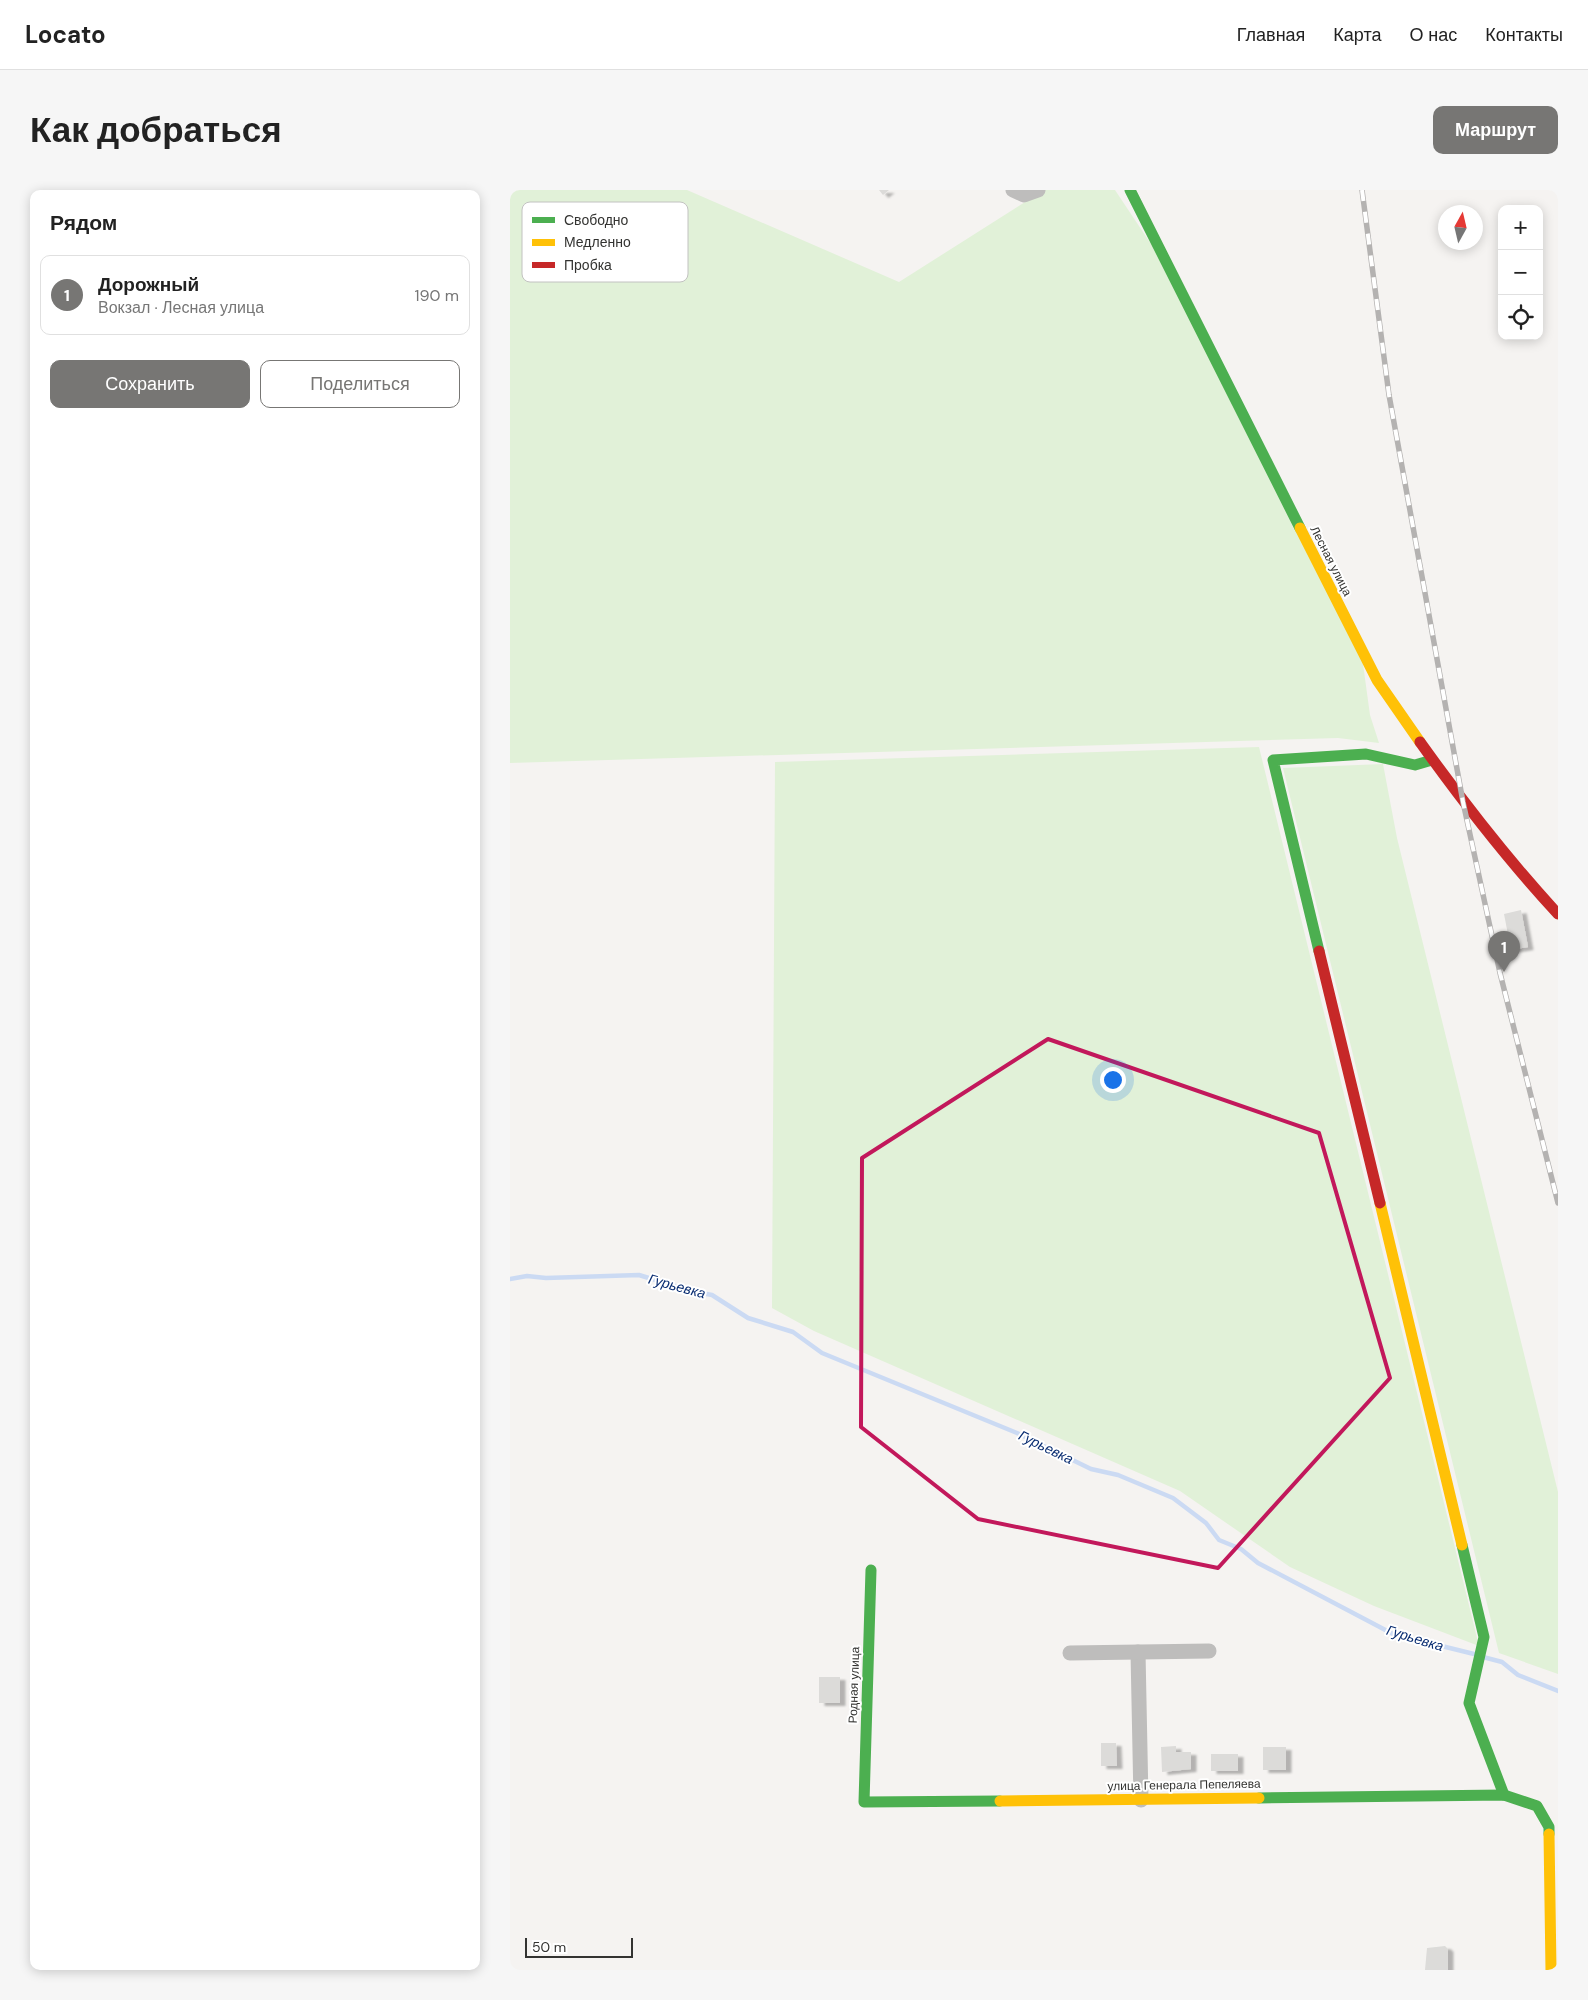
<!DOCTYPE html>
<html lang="ru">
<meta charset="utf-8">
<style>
:root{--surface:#fff;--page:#f6f6f6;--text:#222;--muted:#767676;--line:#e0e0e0;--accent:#777674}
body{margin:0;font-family:"DM Sans",sans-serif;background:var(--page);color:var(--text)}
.controls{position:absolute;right:15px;top:15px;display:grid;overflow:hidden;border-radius:10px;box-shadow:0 2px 12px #0003}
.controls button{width:45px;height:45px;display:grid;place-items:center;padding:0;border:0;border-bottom:1px solid var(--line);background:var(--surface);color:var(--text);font:25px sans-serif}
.compass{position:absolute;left:928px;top:15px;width:45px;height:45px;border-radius:50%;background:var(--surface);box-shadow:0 2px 12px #0003;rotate:8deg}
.scale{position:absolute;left:15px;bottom:12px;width:108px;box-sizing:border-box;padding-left:5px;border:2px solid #333331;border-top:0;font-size:14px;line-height:18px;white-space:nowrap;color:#333331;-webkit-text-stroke:4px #fff;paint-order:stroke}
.you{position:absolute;left:602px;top:889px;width:18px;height:18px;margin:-12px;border:4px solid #fff;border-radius:50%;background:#1a73e8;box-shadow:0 0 0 8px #1a73e833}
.badge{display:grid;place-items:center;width:32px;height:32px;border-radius:50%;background:var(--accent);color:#fff;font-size:16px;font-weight:700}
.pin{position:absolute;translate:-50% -41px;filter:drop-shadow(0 1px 2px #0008)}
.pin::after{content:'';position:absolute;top:26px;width:18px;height:15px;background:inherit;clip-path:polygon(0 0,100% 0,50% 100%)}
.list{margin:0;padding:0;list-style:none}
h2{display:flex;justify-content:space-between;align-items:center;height:65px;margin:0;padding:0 20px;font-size:21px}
h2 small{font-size:16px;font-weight:400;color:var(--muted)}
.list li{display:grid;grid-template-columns:32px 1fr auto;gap:15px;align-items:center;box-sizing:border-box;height:80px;margin:0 10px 10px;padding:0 10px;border:1px solid var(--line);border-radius:10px}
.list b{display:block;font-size:19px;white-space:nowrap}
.list p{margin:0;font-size:16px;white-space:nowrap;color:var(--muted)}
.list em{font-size:16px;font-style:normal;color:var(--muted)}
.actions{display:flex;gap:10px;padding:15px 20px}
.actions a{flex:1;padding:11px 0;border:1px solid var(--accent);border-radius:10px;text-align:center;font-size:18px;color:var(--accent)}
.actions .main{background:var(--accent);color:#fff}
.icon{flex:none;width:28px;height:28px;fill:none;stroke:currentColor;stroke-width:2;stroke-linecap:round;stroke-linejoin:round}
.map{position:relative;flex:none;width:1048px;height:1780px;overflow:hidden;border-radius:10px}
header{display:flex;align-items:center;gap:30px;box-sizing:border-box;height:70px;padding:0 25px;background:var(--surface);border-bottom:1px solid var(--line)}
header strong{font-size:24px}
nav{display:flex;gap:28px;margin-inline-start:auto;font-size:18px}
.intro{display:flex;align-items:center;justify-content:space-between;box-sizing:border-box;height:120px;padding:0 30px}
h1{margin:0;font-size:35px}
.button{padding:12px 22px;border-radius:10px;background:var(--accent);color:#fff;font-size:18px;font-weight:700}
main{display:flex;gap:30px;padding:0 30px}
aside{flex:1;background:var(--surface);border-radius:10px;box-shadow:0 2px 12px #0003}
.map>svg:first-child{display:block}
</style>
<header>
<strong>Locato</strong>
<nav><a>Главная</a><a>Карта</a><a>О нас</a><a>Контакты</a></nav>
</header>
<div class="intro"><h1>Как добраться</h1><a class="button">Маршрут</a></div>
<main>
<aside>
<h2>Рядом<small></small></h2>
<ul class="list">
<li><span class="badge">1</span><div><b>Дорожный</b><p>Вокзал · Лесная улица</p></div><em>190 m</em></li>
</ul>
<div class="actions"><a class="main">Сохранить</a><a>Поделиться</a></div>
</aside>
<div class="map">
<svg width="1048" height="1780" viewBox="0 0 1048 1780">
<defs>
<filter id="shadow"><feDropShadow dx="5.5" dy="3" stdDeviation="1" flood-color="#0004"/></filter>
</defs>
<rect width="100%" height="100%" fill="#f5f3f1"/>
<g fill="#e1f1d8">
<path d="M0 0H177L389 92 534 0H605L669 96 853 474 860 525 869 553 828 548 0 573Z"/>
<path d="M749 557 969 1456 864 1416 780 1377 670 1301 304 1141 262 1118 265 572Z"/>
<path d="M873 574 887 648 1048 1302V1484L989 1463 773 578Z"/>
</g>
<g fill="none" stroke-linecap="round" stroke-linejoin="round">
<g stroke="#cbdaf3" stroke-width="4.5">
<path d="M0 1089 17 1086 36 1088 129 1085 181 1101 202 1105 238 1128 283 1142 312 1163 507 1243 581 1279 608 1285 663 1308 696 1333 709 1350 731 1359 748 1373 883 1444 964 1464"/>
<path d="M973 1467 992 1472 1008 1485 1048 1501"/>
</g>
</g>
<g fill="#dcdbd9" filter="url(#shadow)">
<path d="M369 0H379L373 5Z"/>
<path d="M1011 720 1018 757 1001 760 994 724Z"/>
<rect x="309" y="1487" width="21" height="26"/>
<path d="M591 1553H606L607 1576H591Z"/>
<path d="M666 1556V1562H681V1579L652 1582 651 1557Z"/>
<rect x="753" y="1557" width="23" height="23"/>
<rect x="701" y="1564" width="27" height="17"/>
<path d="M935 1756 938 1759V1780H915L917 1758Z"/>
</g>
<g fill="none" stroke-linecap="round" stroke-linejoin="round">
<g stroke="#bebdbc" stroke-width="15">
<path d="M503 0 514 5 528 0"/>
<path d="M628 1462 631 1610"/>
<path d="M560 1463 699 1461"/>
</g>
<g stroke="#4caf50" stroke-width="11">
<path d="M620 0 790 338"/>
<path d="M809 761 763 570 856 564 905 575 922 570"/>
<path d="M952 1355 974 1447 959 1513 994 1605"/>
<path d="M361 1380 354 1612 490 1611"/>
<path d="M749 1608 994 1605 1027 1616 1039 1637V1644"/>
</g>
<g stroke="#ffc107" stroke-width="11">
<path d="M790 338 867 490 910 552"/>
<path d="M870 1013 952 1355"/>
<path d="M490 1611 749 1608"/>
<path d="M1039 1644 1041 1780"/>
</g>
<g stroke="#c62828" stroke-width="11">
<path d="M910 552C953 612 998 670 1048 724"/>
<path d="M809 761 870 1013"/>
</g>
<defs>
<path id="rail" d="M852 0 879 205 953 612 990 783 1048 1013"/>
</defs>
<use href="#rail" stroke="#b4b2b1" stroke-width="5.5"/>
<use href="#rail" stroke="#fff" stroke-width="4" stroke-dasharray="11" stroke-linecap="butt"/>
</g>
<path fill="none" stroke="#c2185b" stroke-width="4" stroke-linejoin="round" d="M538 849 809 943 880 1188 708 1378 468 1329 351 1237 352 968Z"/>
<g text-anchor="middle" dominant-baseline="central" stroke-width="4" stroke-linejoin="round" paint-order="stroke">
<g font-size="12" fill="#333331" stroke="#fff">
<text transform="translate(821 371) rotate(63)">Лесная улица</text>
<text transform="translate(344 1495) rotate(-88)">Родная улица</text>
<text transform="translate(674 1595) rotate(-1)">улица Генерала Пепеляева</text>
</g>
<g font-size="14" font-style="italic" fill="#082c71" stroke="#fff">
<text transform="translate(167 1096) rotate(15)">Гурьевка</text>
<text transform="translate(536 1257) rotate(26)">Гурьевка</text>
<text transform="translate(905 1448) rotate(17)">Гурьевка</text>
</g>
</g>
<rect x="12" y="12" width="166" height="80" rx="8" fill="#fff" stroke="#c2c2c1" stroke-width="1"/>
<rect x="22" y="27" width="23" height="6" fill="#4caf50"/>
<rect x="22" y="49" width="23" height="7" fill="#ffc107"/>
<rect x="22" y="72" width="23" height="6" fill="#c62828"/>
<g font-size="14" fill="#333331">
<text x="54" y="35">Свободно</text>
<text x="54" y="57">Медленно</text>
<text x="54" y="80">Пробка</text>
</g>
</svg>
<div class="controls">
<button>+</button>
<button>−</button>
<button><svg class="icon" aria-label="locate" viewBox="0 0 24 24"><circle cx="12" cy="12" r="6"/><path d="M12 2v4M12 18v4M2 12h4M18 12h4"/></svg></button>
</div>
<svg class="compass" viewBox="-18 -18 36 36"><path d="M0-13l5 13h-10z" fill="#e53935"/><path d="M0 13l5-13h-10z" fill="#767676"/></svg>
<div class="scale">50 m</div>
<div class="you"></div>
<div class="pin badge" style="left:994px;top:782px">1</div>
</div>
</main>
